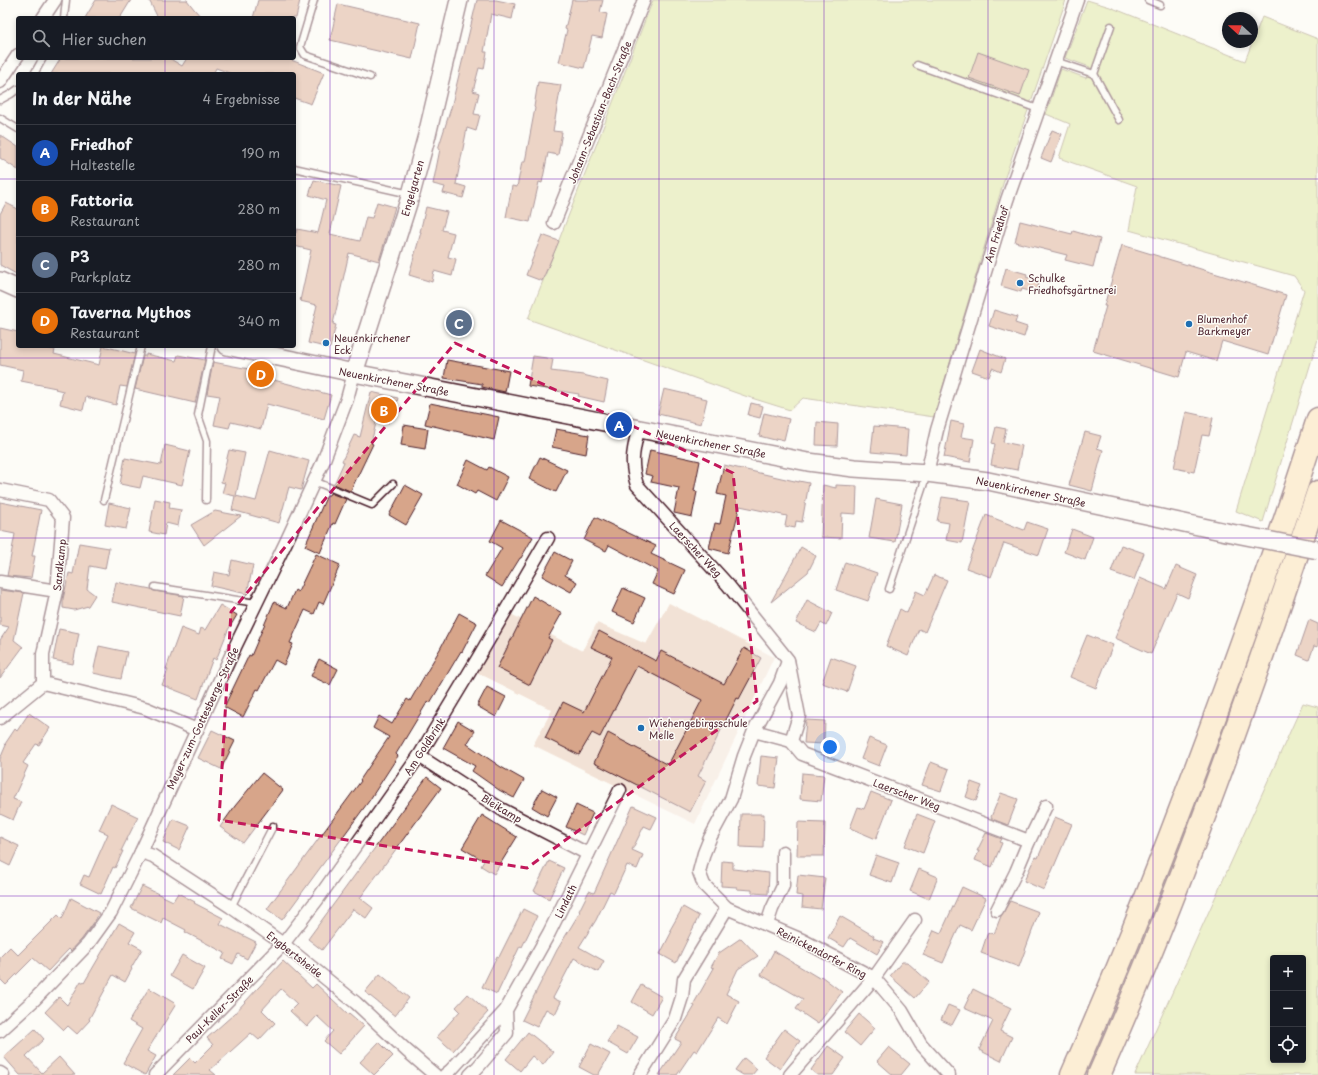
<!DOCTYPE html>
<html lang="de">
<meta charset="utf-8">
<style>
:root{--surface:#171b24;--page:#20242c;--text:#f1f3f6;--muted:#9ea1a6;--line:#363941;--accent:#1f6fb2}
body{margin:0;font-family:"Playpen Sans",sans-serif;background:var(--page);color:var(--text)}
.controls{position:absolute;right:12px;bottom:12px;display:grid;overflow:hidden;border-radius:4px;box-shadow:0 2px 6px #0003}
.controls button{width:36px;height:36px;display:grid;place-items:center;padding:0;border:0;border-bottom:1px solid var(--line);background:var(--surface);color:var(--text);font:20px sans-serif}
.compass{position:absolute;left:1222px;top:12px;width:36px;height:36px;border-radius:50%;background:var(--surface);box-shadow:0 2px 6px #0003;rotate:291deg}
.you{position:absolute;left:830px;top:747px;width:14px;height:14px;margin:-10px;border:3px solid #fff;border-radius:50%;background:#1a73e8;box-shadow:0 0 0 6px #1a73e833}
.badge{display:grid;place-items:center;width:26px;height:26px;border-radius:50%;background:var(--accent);color:#fff;font-size:13px;font-weight:700}
.pin{position:absolute;translate:-50% -50%;border:2px solid #fff;box-shadow:0 1px 4px #0006}
.list{margin:0;padding:0;list-style:none}
h2{display:flex;justify-content:space-between;align-items:center;height:52px;margin:0;padding:0 16px;font-size:17px}
h2 small{font-size:13px;font-weight:400;color:var(--muted)}
.list li{display:grid;grid-template-columns:26px 1fr auto;gap:12px;align-items:center;box-sizing:border-box;height:56px;padding:0 16px;border-top:1px solid var(--line)}
.list b{display:block;font-size:15px;white-space:nowrap}
.list p{margin:0;font-size:13px;white-space:nowrap;color:var(--muted)}
.list em{font-size:13px;font-style:normal;color:var(--muted)}
.icon{flex:none;width:22px;height:22px;fill:none;stroke:currentColor;stroke-width:2;stroke-linecap:round;stroke-linejoin:round}
.map{position:relative;flex:none;width:1318px;height:1075px;overflow:hidden}
.search{position:absolute;background:var(--surface);box-shadow:0 2px 6px #0003;left:16px;top:16px;width:280px;height:44px;display:flex;align-items:center;gap:10px;box-sizing:border-box;padding:0 14px;border-radius:4px;color:var(--muted);font-size:15px}
.panel{position:absolute;background:var(--surface);box-shadow:0 2px 6px #0003;left:16px;top:72px;width:280px;height:276px;border-radius:4px}
.map>svg:first-child{display:block}
</style>
<div class="map">
<svg width="1318" height="1075" viewBox="0 0 1318 1075">
<rect width="100%" height="100%" fill="#fdfcf7"/>
<filter id="ink" filterUnits="userSpaceOnUse"><feTurbulence type="fractalNoise" baseFrequency=".025" numOctaves="2"/><feDisplacementMap in="SourceGraphic" scale="8" xChannelSelector="R" yChannelSelector="G"/><feConvolveMatrix kernelMatrix="1 2 1 2 8 2 1 2 1" color-interpolation-filters="sRGB"/></filter>
<g filter="url(#ink)">
<path fill="#f2e2d6" d="M669 603 774 657 695 824 533 745 552 710 474 671 507 612 582 651 597 623 646 644Z"/>
<g fill="#d9e497" stroke="#928261" fill-rule="evenodd">
<path d="M653 0H1066L1005 177 934 417 803 398 790 410 745 396 528 319Z"/>
<path d="M1087 0 1110 7 1245 61 1262 17 1318 39V339L1263 522 1236 511 1304 290 1294 276 1129 230 1137 186 1059 158 1070 124 1046 114 1061 69 1086 78 1090 67 1065 58Z"/>
<path d="M1303 703 1318 707V1075H1135ZM1273 958H1303V1060H1273Z"/>
</g>
<g fill="#d7a58a" stroke="#4a1f2b">
<path d="M96 0H131L120 18H85Z"/>
<path d="M149 0H187L194 9 202 18H158Z"/>
<path d="M258 0H300L296 18H253Z"/>
<path d="M477 0H496L515 4 512 19 491 14 484 52H487L484 69 479 68 473 91 479 93 474 114 480 115 476 131 467 128 456 184 466 187 463 198 443 193 445 187 433 184 440 149H438L451 108Z"/>
<path d="M572 0H603L600 12 607 14 602 38 592 36 584 68 559 62 567 30 565 29Z"/>
<path d="M338 4 420 23 412 59 330 40Z"/>
<path d="M978 52 1029 70 1020 96 969 78Z"/>
<path d="M61 58H169L182 66 187 58H286L324 73 311 104 294 98V74H232L216 68 213 74H51Z"/>
<path d="M538 82 561 85 553 131 562 132 558 155 548 153 542 183 539 182 530 222 506 217 512 186 517 187 522 162H525L535 108 534 107Z"/>
<path d="M1052 130 1062 134 1051 162 1041 158Z"/>
<path d="M0 135 18 147V170L0 158Z"/>
<path d="M314 180 341 186 330 234 360 241 366 217 372 218 377 202 395 207 379 261 349 253 333 324 336 325 330 348 308 343 317 305 300 301 311 250 294 246V233H296L297 229 318 233 326 200 309 195Z"/>
<path d="M6 203 18 209V275L0 265V214Z"/>
<path d="M426 207 447 212 442 230 454 233 448 257 456 259 452 276 434 271 432 282 409 275 421 232H420Z"/>
<path d="M1020 221 1072 234 1073 231 1100 239 1093 267 1065 260 1067 255 1015 242Z"/>
<path d="M542 235 559 241 542 281 526 275Z"/>
<path d="M1122 245 1286 295 1268 355 1222 341 1216 361 1186 352 1179 377 1093 351 1106 306H1104Z"/>
<path d="M1006 268 1027 274 1026 277 1040 280 1036 293 1022 289 1021 292 1001 286Z"/>
<path d="M994 310 1017 317 1015 323 1027 327 1024 337 989 326Z"/>
<path d="M0 328 18 332V346H37L55 350 54 354 99 365 103 346 135 354 127 387 120 386 116 405 86 397 83 410 60 404 63 391 55 389 56 388 21 381 23 370 0 365Z"/>
<path d="M980 349 1005 359 1001 372 992 368 989 377 972 371Z"/>
<path d="M146 354 176 361 178 355 205 360 195 403 135 389 143 356H146Z"/>
<path d="M533 356 553 359 551 371 583 375 608 381 604 402 578 396 579 394 528 386Z"/>
<path d="M447 360 509 371 505 392 482 387V384L444 378Z"/>
<path d="M213 362 249 369V367L271 373 270 379 331 395 324 419 267 404 261 429 231 422 229 428 214 425 220 396 207 394Z"/>
<path d="M664 389 707 399 701 424 658 414Z"/>
<path d="M371 392 398 398 393 418 378 415 371 443 373 444 351 490 350 491 334 484 344 462 342 461 354 435 360 437Z"/>
<path d="M430 403 499 417 494 440 425 424Z"/>
<path d="M751 403 763 406 760 418 748 415Z"/>
<path d="M1186 412 1213 418 1209 436 1202 435 1194 472 1174 468Z"/>
<path d="M764 413 789 419 784 440 776 438 775 440 759 436Z"/>
<path d="M951 421 964 424 961 437 974 439 970 462 944 457Z"/>
<path d="M817 422 838 424 837 446 816 445Z"/>
<path d="M404 425 428 429 425 449 401 445Z"/>
<path d="M874 426 908 429 906 455 871 452Z"/>
<path d="M996 427 1006 429 1003 442 1022 446 1017 470 991 465 995 444 992 443Z"/>
<path d="M556 429 589 435 586 454 552 447Z"/>
<path d="M1085 432 1101 436 1097 448 1103 450 1092 491 1069 485Z"/>
<path d="M165 445 190 451 182 485 143 476 140 488 120 484 125 458 161 465Z"/>
<path d="M229 450 245 453 236 496 256 501 270 450 309 461 301 490 289 487 279 523 232 510 235 496 222 493 225 483 221 482Z"/>
<path d="M650 450 700 461 694 491 697 492 692 517 674 513 679 488 651 482 653 476 645 474Z"/>
<path d="M540 457 567 470 556 492 529 479Z"/>
<path d="M468 460 487 470 489 467 508 477 496 501 477 491 475 494 457 484Z"/>
<path d="M724 465 799 482V481L809 483 802 522 796 521 795 528 785 526 787 516 740 506 728 553 709 548 715 523 720 524 726 496 717 494Z"/>
<path d="M405 485 423 495 406 525 389 515Z"/>
<path d="M823 485 836 488V485L857 486 856 514 842 513 841 538 821 537Z"/>
<path d="M330 493 346 499 335 524 333 523 320 553 305 546 327 495H329Z"/>
<path d="M942 497 970 501 962 543 946 540 949 523 937 521Z"/>
<path d="M155 499 170 502 169 508 181 510 178 526 166 523 164 535 149 532Z"/>
<path d="M876 499 902 504 895 542 869 538Z"/>
<path d="M0 502 41 510 32 556H35L31 578 7 576 15 534 0 531Z"/>
<path d="M109 503 131 508 126 529 105 525Z"/>
<path d="M215 511 241 516 204 545 191 525Z"/>
<path d="M986 515 1024 530 1027 522 1048 529 1039 555 1004 543 991 577 966 568Z"/>
<path d="M595 517 656 546 651 554 685 570 674 594 652 584 658 571 609 545 606 551 584 540Z"/>
<path d="M501 520 533 537 521 558H520L502 587 485 576 502 548 490 541Z"/>
<path d="M1072 529 1093 537 1085 560 1064 552Z"/>
<path d="M79 543 109 548 105 569 90 566 87 589 95 595 88 606 74 610 63 608V599L69 573 73 574Z"/>
<path d="M1121 545 1144 553 1134 580 1111 572Z"/>
<path d="M801 547 816 556 808 572 771 602Z"/>
<path d="M555 552 572 561 565 575 577 582 571 592 542 576Z"/>
<path d="M316 554 340 565 323 604 319 602 314 614 305 610 290 643 293 644 284 665 275 660 259 690 257 689 243 717 224 707 249 655 251 656 274 602 287 608 295 590 298 592Z"/>
<path d="M232 560 253 565 247 594 211 586 214 572 229 575Z"/>
<path d="M845 562 877 573 868 601 836 590Z"/>
<path d="M1176 566 1197 575 1188 598 1177 593 1151 654 1115 638 1140 578 1166 589Z"/>
<path d="M934 575 947 580 925 632 919 629 908 656 886 646 900 609 907 613 916 591 925 595Z"/>
<path d="M116 582 151 589 154 591 184 596 180 616 112 602Z"/>
<path d="M623 588 645 598 634 622 612 612Z"/>
<path d="M0 590 24 593 14 640 23 647 0 678V640L9 627 0 625Z"/>
<path d="M533 596 562 613 548 638 552 640 530 685 497 668Z"/>
<path d="M807 600 832 613 826 626 821 623 816 632 796 623Z"/>
<path d="M220 605 237 615 228 630 216 660 213 658 198 699 162 685 168 670 166 669 181 628 199 635 201 628 205 630Z"/>
<path d="M459 613 477 623 462 652 461 651 430 703 428 701 396 754 398 756 369 801 282 920 267 909 361 781 360 780 389 737 373 728 379 716 392 724 407 699 410 701 440 649Z"/>
<path d="M1309 620 1318 624V647L1314 646 1309 660 1297 655Z"/>
<path d="M59 629 79 633 73 664 53 660Z"/>
<path d="M599 631 656 661 661 651 724 684 744 648 761 658 739 699 737 698 698 776 706 781 690 812 594 763 608 733 668 765 702 700 637 666 600 737 592 733 579 755 545 738 563 702 584 712 612 657 591 647Z"/>
<path d="M1087 635 1113 645 1096 688 1070 677Z"/>
<path d="M99 646 127 652 121 679 93 673Z"/>
<path d="M831 657 856 666 847 692 822 683Z"/>
<path d="M319 659 338 669 330 685 311 676Z"/>
<path d="M487 687 506 697 496 717 477 706Z"/>
<path d="M29 713 50 728 39 745 36 744 23 763 28 766 13 799 21 802 13 820 0 814V759L6 745 5 744 15 729 17 731Z"/>
<path d="M806 720 825 721 824 744 804 743Z"/>
<path d="M458 721 475 731 467 744 501 767 524 780 514 798 499 790 472 771 475 766 443 748Z"/>
<path d="M212 730 235 741 221 769 198 758Z"/>
<path d="M869 738 887 745 879 766 861 759Z"/>
<path d="M761 756 779 758 775 788 758 786Z"/>
<path d="M931 762 949 769 941 791 922 785Z"/>
<path d="M262 773 283 790 243 843 220 827 235 806Z"/>
<path d="M802 773 824 775 821 801 800 799Z"/>
<path d="M427 777 441 788 360 898 373 908 366 918 353 909 322 950 308 939Z"/>
<path d="M971 782 982 786 976 801 966 797Z"/>
<path d="M542 789 557 797 547 816 532 807Z"/>
<path d="M871 792 891 800 876 839 850 828 858 807 864 809Z"/>
<path d="M1001 793 1018 799 1008 825 992 819 991 817Z"/>
<path d="M111 804 138 817 121 851H123L115 868 113 867 101 894 80 884 84 875 89 877 108 834 99 830Z"/>
<path d="M576 805 593 813 583 835 566 827Z"/>
<path d="M633 806 657 817 651 829 644 826 632 850 643 855 637 869 627 865 614 893 610 891 596 920 579 947 604 961 598 972 574 958 553 998 561 1002 555 1014 546 1009 537 1027 522 1020 557 950 580 912 579 911 589 891 594 893Z"/>
<path d="M741 814H764L763 848 740 847Z"/>
<path d="M917 814 935 821 923 853 905 846Z"/>
<path d="M482 815 517 837 494 874 481 866 484 861 462 848Z"/>
<path d="M1055 817 1072 824 1044 890 1024 881 1035 857 1038 858Z"/>
<path d="M173 819 190 826 179 850 163 842Z"/>
<path d="M798 822 825 823 824 856H797Z"/>
<path d="M986 833 1002 839 1000 842 1002 843 992 867 975 860 979 851H977Z"/>
<path d="M0 837 19 846 10 866 0 861Z"/>
<path d="M876 855 899 863 892 883 869 875Z"/>
<path d="M549 861 564 868 549 899 534 891Z"/>
<path d="M722 861 733 862V869L769 873 768 894 752 893V890L737 889V887L721 886Z"/>
<path d="M919 869 938 877 929 899 910 891Z"/>
<path d="M798 875 825 878 821 909 802 907 803 896 796 895Z"/>
<path d="M142 886 173 901 178 893 195 902 194 903 223 918 220 924 256 942 247 959 238 954 233 964 222 959 225 953 185 932 186 930 163 918 161 923 131 908Z"/>
<path d="M962 887 986 898 971 930 960 925 943 963 923 955 934 930 941 933Z"/>
<path d="M71 898 99 913 95 921 82 939 71 951 69 949 48 971 33 958 6 985 0 979V957L10 947 18 955 58 915 62 919Z"/>
<path d="M1010 901 1039 912 1019 967 981 953 988 932 994 934 1001 916Z"/>
<path d="M683 907 699 916 676 963 660 954 672 931 670 930Z"/>
<path d="M523 909 537 916 522 947 520 946 497 994 482 987 497 956 499 957Z"/>
<path d="M840 916 874 936 873 938 884 942 877 954 850 938 844 947 828 938Z"/>
<path d="M119 923 135 932 129 942 142 949 131 968 132 969 125 982 113 975 89 1019 90 1020 77 1034 68 1026 64 1030 45 1012 59 997 67 1005 81 981 84 983Z"/>
<path d="M741 938 758 956 738 969 726 994 739 1001 727 1024 718 1018 697 1052 694 1050 677 1075H659L681 1042 675 1039 695 1006 693 1005 714 968 711 967 719 953Z"/>
<path d="M774 951 819 978 821 976 842 992 818 1024 796 1009 803 999 761 975Z"/>
<path d="M182 955 205 968 193 989 170 976Z"/>
<path d="M283 961 312 988 316 984 348 1014 349 1013 364 1026 339 1054 324 1041 333 1031 317 1016 307 1027 290 1011 297 1004 281 989 262 1010 275 1023 259 1040 251 1033 210 1070 216 1075H173L190 1058 195 1063 213 1045 207 1038 233 1015Z"/>
<path d="M902 962H907L929 982 915 998 890 976Z"/>
<path d="M380 974 409 998 395 1016 365 992Z"/>
<path d="M641 985 662 997 652 1014 632 1002Z"/>
<path d="M149 988 176 1004 147 1051 156 1056 145 1075 123 1063 142 1029 129 1021Z"/>
<path d="M973 989 1011 1008 1000 1031 1012 1037 1001 1061 979 1050 993 1021 964 1008Z"/>
<path d="M468 994 488 1012 453 1051 437 1037 460 1011 456 1007Z"/>
<path d="M948 1005 960 1010 952 1025 941 1020Z"/>
<path d="M859 1014 875 1028 860 1046 844 1032Z"/>
<path d="M617 1026 638 1037 628 1054 607 1042Z"/>
<path d="M35 1029 44 1039 26 1056 42 1073 59 1057 75 1075H20L4 1057Z"/>
<path d="M784 1029 800 1041 780 1069 764 1057Z"/>
<path d="M528 1032 553 1052 543 1065 532 1056 520 1071 506 1059Z"/>
<path d="M379 1042 393 1056 374 1075 360 1062Z"/>
<path d="M591 1044 610 1054 598 1075H594L579 1067Z"/>
<path d="M828 1046 845 1058 833 1075H817L811 1070Z"/>
<path d="M889 1047 910 1064 901 1075H893L877 1061Z"/>
<path d="M744 1058 757 1069 752 1075H743L735 1070Z"/>
</g>
<g fill="none" stroke-linecap="round" stroke-linejoin="round">
<defs>
<g id="lane">
<path d="M314 0 300 47 305 55 370 77"/>
<path d="M1148 0 1160 5"/>
<path d="M64 18 66 0"/>
<path d="M1055 61 1094 74 1111 26"/>
<path d="M917 65 1038 109"/>
<path d="M34 74 43 58"/>
<path d="M1094 74 1119 120"/>
<path d="M0 100 11 94 18 89"/>
<path d="M0 118 18 129"/>
<path d="M294 168 410 194"/>
<path d="M314 481 372 505 393 484"/>
<path d="M104 500 141 346"/>
<path d="M206 500 207 441 198 415 212 346"/>
<path d="M155 587 256 603"/>
<path d="M889 589 927 474"/>
<path d="M231 907 273 826"/>
</g>
<g id="street">
<path d="M43 18 55 0"/>
<path d="M0 82 18 55"/>
<path d="M554 223 644 0"/>
<path d="M638 430C633 452 630 462 637 485L728 585 788 660 799 716 791 741 802 754 1029 841"/>
<path d="M927 473 937 430 1007 200 1077 0"/>
<path d="M0 490 49 500 63 518 57 591 43 654V683"/>
<path d="M0 582 57 591"/>
<path d="M788 661 780 683 754 731 744 756 731 799 710 838 704 853 699 872 704 885 727 908 802 940 874 978 902 1011 921 1044 949 1075"/>
<path d="M43 683 145 708 197 730"/>
<path d="M0 718 43 683"/>
<path d="M754 731 791 741"/>
<path d="M419 756 501 809 588 854"/>
<path d="M141 852 153 856 231 907 283 944 356 1003 407 1051 435 1075"/>
<path d="M997 910 1016 872 1029 841 1046 806"/>
<path d="M767 924 772 909 783 886V852"/>
<path d="M0 1031 34 1000 88 944 111 912 141 852 235 647 286 542 323 462 347 399 354 373"/>
<path d="M0 1073 3 1075"/>
<path d="M155 1075 283 944 317 900 419 756 478 658 548 538"/>
<path d="M445 1075 451 1070 506 1010"/>
<path d="M470 1075 478 1067 507 1033 506 1010 549 933 620 790"/>
<path d="M640 1075 675 1019 682 997 684 979 727 908"/>
<path d="M790 1075 874 978 915 920"/>
</g>
<g id="secondary">
<path d="M0 281 18 289"/>
<path d="M227 346 354 373 808 462 854 468 927 473 988 481 1226 532"/>
<path d="M354 373 411 194 427 135 459 0"/>
</g>
<g id="highway">
<path d="M1072 1075C1121 964 1165 852 1207 738 1246 633 1284 526 1318 419"/>
<path d="M1099 1075C1183 885 1252 689 1318 492"/>
</g>
</defs>
<use href="#lane" stroke="#4a1f2b" stroke-width="9"/>
<use href="#street" stroke="#4a1f2b" stroke-width="15"/>
<use href="#secondary" stroke="#4a1f2b" stroke-width="20"/>
<use href="#highway" stroke="#4a1f2b" stroke-width="25"/>
<use href="#lane" stroke="#fdfcf7" stroke-width="6"/>
<use href="#street" stroke="#fdfcf7" stroke-width="12"/>
<use href="#secondary" stroke="#fdfcf7" stroke-width="17"/>
<use href="#highway" stroke="#fbddab" stroke-width="22"/>
<defs>
<path id="secondary-bridge" d="M1226 532 1318 550"/>
</defs>
<use href="#secondary-bridge" stroke="#4a1f2b" stroke-width="20" stroke-linecap="butt"/>
<use href="#secondary-bridge" stroke="#fdfcf7" stroke-width="17"/>
</g>
</g>
<path d="M0 0H1318V1075H0ZM455 343 733 473 757 701 527 868 219 820 231 612Z" fill="#fdfcf7" fill-opacity=".55" fill-rule="evenodd"/>
<path fill="none" stroke="#c2185b" stroke-width="3" stroke-dasharray="8 5" stroke-linejoin="round" d="M455 343 733 473 757 701 527 868 219 820 231 612Z"/>
<path fill="none" stroke="#7b2cbf" stroke-width="1" stroke-opacity="0.55" d="M165 0V18M330 0V1075M494 0V1075M659 0V1075M824 0V1075M988 0V1075M1153 0V1075M165 58V74M0 179H18M294 179H1318M165 346V1075M0 358H1318M0 538H1318M0 717H1318M0 896H1318"/>
<g fill="#1f6fb2" stroke="#fdfcf7" stroke-width="1.5">
<circle cx="1020" cy="283" r="4"/>
<circle cx="1189" cy="324" r="4"/>
<circle cx="326" cy="343" r="4"/>
<circle cx="641" cy="728" r="4"/>
</g>
<g text-anchor="middle" dominant-baseline="central" stroke-width="3" stroke-linejoin="round" paint-order="stroke">
<g font-size="10" fill="#4a1f2b" stroke="#fdfcf7">
<text transform="translate(599 112) rotate(-68)">Johann-Sebastian-Bach-Straße</text>
<text transform="translate(412 188) rotate(-74)">Engelgarten</text>
<text transform="translate(996 234) rotate(-73)">Am Friedhof</text>
<text transform="translate(394 381) rotate(11)">Neuenkirchener Straße</text>
<text transform="translate(711 443) rotate(11)">Neuenkirchener Straße</text>
<text transform="translate(1031 491) rotate(12)">Neuenkirchener Straße</text>
<text transform="translate(696 549) rotate(47)">Laerscher Weg</text>
<text transform="translate(59 565) rotate(-84)">Sandkamp</text>
<text transform="translate(202 718) rotate(-65)">Meyer-zum-Gottesberge-Straße</text>
<text transform="translate(424 746) rotate(-57)">Am Goldbrink</text>
<text transform="translate(907 794) rotate(21)">Laerscher Weg</text>
<text transform="translate(502 808) rotate(31)">Bleikamp</text>
<text transform="translate(565 901) rotate(-64)">Lindath</text>
<text transform="translate(822 952) rotate(27)">Reinickendorfer Ring</text>
<text transform="translate(295 954) rotate(38)">Engbertsheide</text>
<text transform="translate(219 1009) rotate(-45)">Paul-Keller-Straße</text>
</g>
<g font-size="10" fill="#4a1f2b" stroke="#fdfcf7" text-anchor="start">
<text x="1028" y="277">Schulke<tspan x="1028" dy="12">Friedhofsgärtnerei</tspan></text>
<text x="1197" y="318">Blumenhof<tspan x="1197" dy="12">Barkmeyer</tspan></text>
<text x="334" y="337">Neuenkirchener<tspan x="334" dy="12">Eck</tspan></text>
<text x="649" y="722">Wiehengebirgsschule<tspan x="649" dy="12">Melle</tspan></text>
</g>
</g>
</svg>
<div class="controls">
<button>+</button>
<button>−</button>
<button><svg class="icon" aria-label="locate" viewBox="0 0 24 24"><circle cx="12" cy="12" r="6"/><path d="M12 2v4M12 18v4M2 12h4M18 12h4"/></svg></button>
</div>
<svg class="compass" viewBox="-18 -18 36 36"><path d="M0-13l5 13h-10z" fill="#e53935"/><path d="M0 13l5-13h-10z" fill="#9ea1a6"/></svg>
<div class="you"></div>
<div class="pin badge" style="left:619px;top:425px;background:#1a4fb4">A</div>
<div class="pin badge" style="left:384px;top:410px;background:#e8710a">B</div>
<div class="pin badge" style="left:459px;top:323px;background:#5c6f8a">C</div>
<div class="pin badge" style="left:261px;top:374px;background:#e8710a">D</div>
<div class="search"><svg class="icon" aria-label="search" viewBox="0 0 24 24"><circle cx="10" cy="10" r="6"/><path d="M15 15l6 6"/></svg>Hier suchen</div>
<section class="panel">
<h2>In der Nähe<small>4 Ergebnisse</small></h2>
<ul class="list">
<li><span class="badge" style="background:#1a4fb4">A</span><div><b>Friedhof</b><p>Haltestelle</p></div><em>190 m</em></li>
<li><span class="badge" style="background:#e8710a">B</span><div><b>Fattoria</b><p>Restaurant</p></div><em>280 m</em></li>
<li><span class="badge" style="background:#5c6f8a">C</span><div><b>P3</b><p>Parkplatz</p></div><em>280 m</em></li>
<li><span class="badge" style="background:#e8710a">D</span><div><b>Taverna Mythos</b><p>Restaurant</p></div><em>340 m</em></li>
</ul>
</section>
</div>
